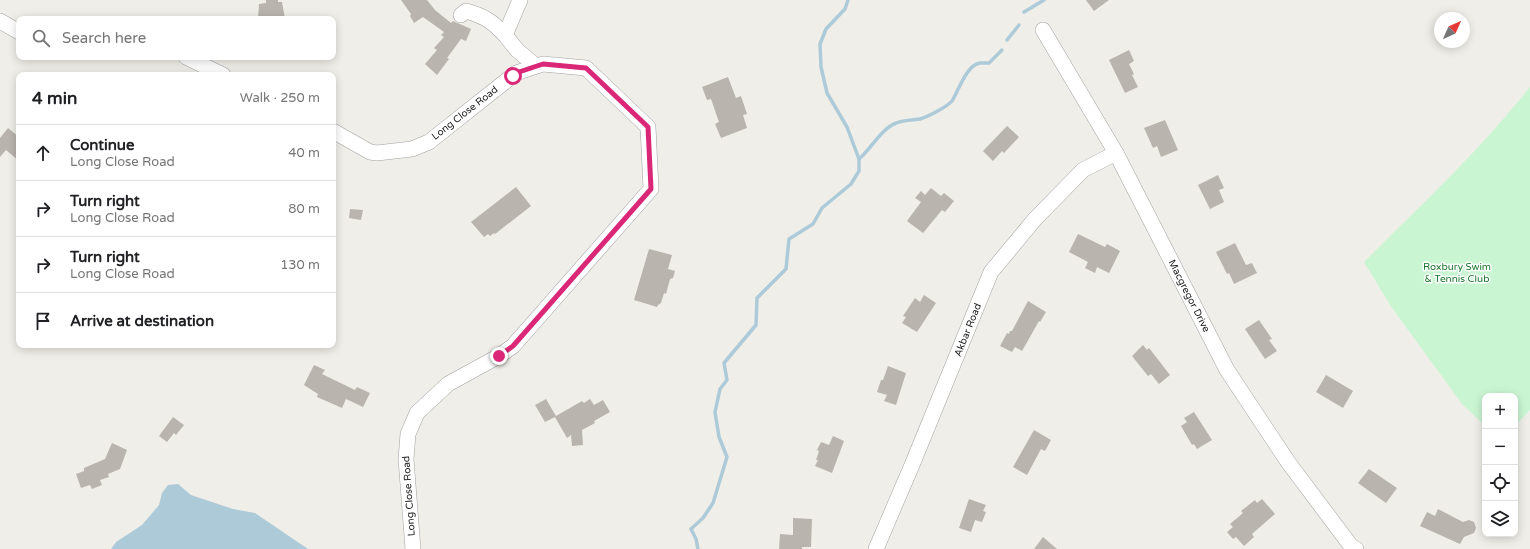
<!DOCTYPE html>
<meta charset="utf-8">
<style>
:root{--surface:#fff;--page:#f6f6f6;--text:#202124;--muted:#757577;--line:#e0e0e0}
body{margin:0;font-family:"Varela Round",sans-serif;background:var(--page);color:var(--text)}
.controls{position:absolute;right:12px;bottom:12px;display:grid;overflow:hidden;border-radius:8px;box-shadow:0 2px 10px #0003}
.controls button{width:36px;height:36px;display:grid;place-items:center;padding:0;border:0;border-bottom:1px solid var(--line);background:var(--surface);color:var(--text);font:20px sans-serif}
.compass{position:absolute;left:1434px;top:12px;width:36px;height:36px;border-radius:50%;background:var(--surface);box-shadow:0 2px 10px #0003;rotate:45deg}
.stop{position:absolute;width:12px;height:12px;margin:-9px;border:3px solid #db2777;border-radius:50%;background:#fff}
.stop.end{background:#db2777;border-color:#fff;box-shadow:0 1px 4px #0008}
.list{margin:0;padding:0;list-style:none}
h2{display:flex;justify-content:space-between;align-items:center;height:52px;margin:0;padding:0 16px;font-size:17px}
h2 small{font-size:13px;font-weight:400;color:var(--muted)}
.list li{display:grid;grid-template-columns:26px 1fr auto;gap:12px;align-items:center;box-sizing:border-box;height:56px;padding:0 16px;border-top:1px solid var(--line)}
.list b{display:block;font-size:15px;white-space:nowrap}
.list p{margin:0;font-size:13px;white-space:nowrap;color:var(--muted)}
.list em{font-size:13px;font-style:normal;color:var(--muted)}
.icon{flex:none;width:22px;height:22px;fill:none;stroke:currentColor;stroke-width:2;stroke-linecap:round;stroke-linejoin:round}
.map{position:relative;flex:none;width:1530px;height:549px;overflow:hidden}
.search{position:absolute;background:var(--surface);box-shadow:0 2px 10px #0003;left:16px;top:16px;width:320px;height:44px;display:flex;align-items:center;gap:10px;box-sizing:border-box;padding:0 14px;border-radius:8px;color:var(--muted);font-size:15px}
.panel{position:absolute;background:var(--surface);box-shadow:0 2px 10px #0003;left:16px;top:72px;width:320px;height:276px;border-radius:8px}
.map>svg:first-child{display:block}
</style>
<div class="map">
<svg width="1530" height="549" viewBox="0 0 1530 549">
<rect width="100%" height="100%" fill="#f0eee8"/>
<path fill="#caf5d3" d="M1530 87V410L1515 426V396H1485V426L1462 404 1392 308 1364 262C1421 205 1480 150 1530 87Z"/>
<path fill="#adcad9" d="M178 484 191 495 233 509 255 513 308 549H111L116 542 142 525 159 505 162 493 168 485Z"/>
<g fill="none" stroke-linecap="round" stroke-linejoin="round">
<g stroke="#adcad9" stroke-width="3.5">
<path d="M1024 12 1044 0"/>
<path d="M1007 40 1019 25"/>
<path d="M859 159C870 150 882 128 896 123 903 120 912 120 920 119 927 117 947 107 952 101 958 92 966 65 980 63 983 63 986 63 989 63L1002 50"/>
<path d="M698 549 696 539 691 529 703 518 713 503 727 457 719 437 715 412 720 389 727 380 724 363 756 325 757 298 786 269 789 239 813 224 822 208 851 184 859 171V159L847 127 827 93 821 67 820 44 826 29 845 9 848 0"/>
</g>
</g>
<g fill="#b9b4ae">
<path d="M266 0H278V2H282L285 19H258L259 4 266 3Z"/>
<path d="M401 0H427L435 10 451 23 453 21 471 29 466 41 461 39 447 58 449 59 437 75 425 64 437 50 434 48 444 37 441 35 444 32 423 17 414 23 410 16 411 14Z"/>
<path d="M1086 0H1109L1094 11Z"/>
<path d="M1129 50 1134 61 1129 64 1134 74 1132 75 1138 87 1125 93 1109 60Z"/>
<path d="M728 77 736 98 741 96 747 114 743 115 747 128 721 138 715 124 719 122 711 99 707 100 702 87Z"/>
<path d="M1165 120 1178 150 1161 157 1157 146 1153 148 1144 128Z"/>
<path d="M1007 126 1019 137 1004 153 1002 151 993 161 983 151Z"/>
<path d="M8 128 19 137V161L6 150 0 157V138Z"/>
<path d="M1218 175 1224 188 1219 190 1224 202 1210 209 1198 185Z"/>
<path d="M516 187 531 206 495 234 494 233 490 236 488 234 484 237 471 222Z"/>
<path d="M931 188 941 196 944 193 954 201 945 212 942 210 923 233 907 221 921 202 915 198 921 191 925 195Z"/>
<path d="M350 209 363 210 361 220 349 218Z"/>
<path d="M1078 234 1105 247 1107 244 1120 251 1109 273 1097 267 1095 273 1085 268 1088 262 1069 252Z"/>
<path d="M1235 243 1246 265 1252 263 1257 273 1234 284 1229 273 1227 274 1216 252Z"/>
<path d="M649 249 672 255 668 269 675 271 673 278 670 279 666 294 664 293 661 303 658 305 657 307 634 300Z"/>
<path d="M924 295 936 303 917 332 902 323 906 317 903 316 915 298 920 302Z"/>
<path d="M1028 301 1046 312 1040 322 1039 321 1022 351 1015 347 1012 352 1000 346 1007 333 1009 334 1010 331H1012Z"/>
<path d="M1259 320 1272 339 1269 340 1277 351 1265 359 1245 329Z"/>
<path d="M1143 345 1147 350 1149 348 1170 375 1159 384 1151 374 1148 376 1132 356Z"/>
<path d="M314 365 325 370 322 374 355 390 357 387 370 393 363 407 346 399 342 408 317 397 318 394 304 385Z"/>
<path d="M888 366 906 373 896 405 884 401 887 395 877 392 881 380H883Z"/>
<path d="M1326 375 1353 391 1343 408 1316 392Z"/>
<path d="M546 399 556 416 582 401 584 403 590 399 594 405 603 400 610 412 594 421 595 423 582 430 583 445 572 446 571 435 567 438 555 417 545 422 535 405Z"/>
<path d="M1194 412 1212 440 1197 449 1194 444 1192 445 1181 426 1187 422 1184 418Z"/>
<path d="M173 417 184 425 176 435 174 433 167 442 159 436Z"/>
<path d="M1034 430 1051 440 1045 451 1041 449 1027 475 1013 467Z"/>
<path d="M833 436 844 441 832 473 815 466 818 460H816L819 451 817 450 821 442 829 445Z"/>
<path d="M112 443 127 450 120 469 108 474 109 477 100 480 102 485 92 489 90 485 81 488 76 474 84 471V468L105 459Z"/>
<path d="M1369 469 1397 488 1386 503 1358 483Z"/>
<path d="M969 499 986 505 983 511 986 512 982 522 975 520 971 532 959 528Z"/>
<path d="M1262 499 1275 514 1252 534 1254 537 1244 546 1236 537 1233 539 1227 532 1233 527 1230 524 1243 513 1241 511 1255 500 1257 503Z"/>
<path d="M1438 509 1463 522 1469 520 1474 522 1476 528 1474 533 1464 537 1460 544 1420 526 1427 512 1435 516Z"/>
<path d="M793 518 812 519 811 547H802V549H779L780 534 793 535Z"/>
<path d="M1043 537 1057 549H1034Z"/>
</g>
<g fill="none" stroke-linecap="round" stroke-linejoin="round">
<defs>
<g id="minor">
<path d="M520 0 505 35 517 50 536 66"/>
<path d="M461 15 466 11C484 16 492 21 505 35"/>
<path d="M0 21 19 32"/>
<path d="M1043 30 1116 153 1227 370 1288 462 1351 546 1356 549"/>
<path d="M186 57 223 75"/>
<path d="M333 131 370 152 377 153 412 149 429 142 516 73 543 64 586 68 648 127 651 189 513 346 499 356 448 384 417 413 408 434 406 459 413 549"/>
<path d="M876 549 912 465 991 272 1035 219 1083 170 1116 153"/>
</g>
</defs>
<use href="#minor" stroke="#a2a2a2" stroke-width="16"/>
<use href="#minor" stroke="#fff" stroke-width="15"/>
</g>
<g fill="none" stroke-linecap="round" stroke-linejoin="round">
<path stroke="#db2777" stroke-width="5" d="M499 356 513 346 651 189 648 127 586 68 543 64 516 73 513 76"/>
</g>
<g text-anchor="middle" dominant-baseline="central" stroke-width="3" stroke-linejoin="round" paint-order="stroke">
<g font-size="10" fill="#212121" stroke="#fff">
<text transform="translate(465 113) rotate(-38)">Long Close Road</text>
<text transform="translate(1189 296) rotate(63)">Macgregor Drive</text>
<text transform="translate(968 330) rotate(-68)">Akbar Road</text>
<text transform="translate(409 496) rotate(-94)">Long Close Road</text>
</g>
<g font-size="10" fill="#17762b" stroke="#fff">
<text x="1457" y="267">Roxbury Swim<tspan x="1457" dy="12">&amp; Tennis Club</tspan></text>
</g>
</g>
</svg>
<div class="controls">
<button>+</button>
<button>−</button>
<button><svg class="icon" aria-label="locate" viewBox="0 0 24 24"><circle cx="12" cy="12" r="6"/><path d="M12 2v4M12 18v4M2 12h4M18 12h4"/></svg></button>
<button><svg class="icon" aria-label="layers" viewBox="0 0 24 24"><path d="M12 4l9 5-9 5-9-5zM3 14l9 5 9-5"/></svg></button>
</div>
<svg class="compass" viewBox="-18 -18 36 36"><path d="M0-13l5 13h-10z" fill="#e53935"/><path d="M0 13l5-13h-10z" fill="#757577"/></svg>
<div class="stop" style="left:513px;top:76px"></div>
<div class="stop end" style="left:499px;top:356px"></div>
<div class="search"><svg class="icon" aria-label="search" viewBox="0 0 24 24"><circle cx="10" cy="10" r="6"/><path d="M15 15l6 6"/></svg>Search here</div>
<section class="panel">
<h2>4 min<small>Walk · 250 m</small></h2>
<ul class="list">
<li><svg class="icon" aria-label="ahead" viewBox="0 0 24 24"><path d="M12 20V5M6 11l6-6 6 6"/></svg><div><b>Continue</b><p>Long Close Road</p></div><em>40 m</em></li>
<li><svg class="icon" aria-label="right" viewBox="0 0 24 24"><path d="M7 20v-9h11M14 6l5 5-5 5"/></svg><div><b>Turn right</b><p>Long Close Road</p></div><em>80 m</em></li>
<li><svg class="icon" aria-label="right" viewBox="0 0 24 24"><path d="M7 20v-9h11M14 6l5 5-5 5"/></svg><div><b>Turn right</b><p>Long Close Road</p></div><em>130 m</em></li>
<li><svg class="icon" aria-label="arrive" viewBox="0 0 24 24"><path d="M6 21V4h12l-3 4 3 4H6"/></svg><div><b>Arrive at destination</b></div></li>
</ul>
</section>
</div>
